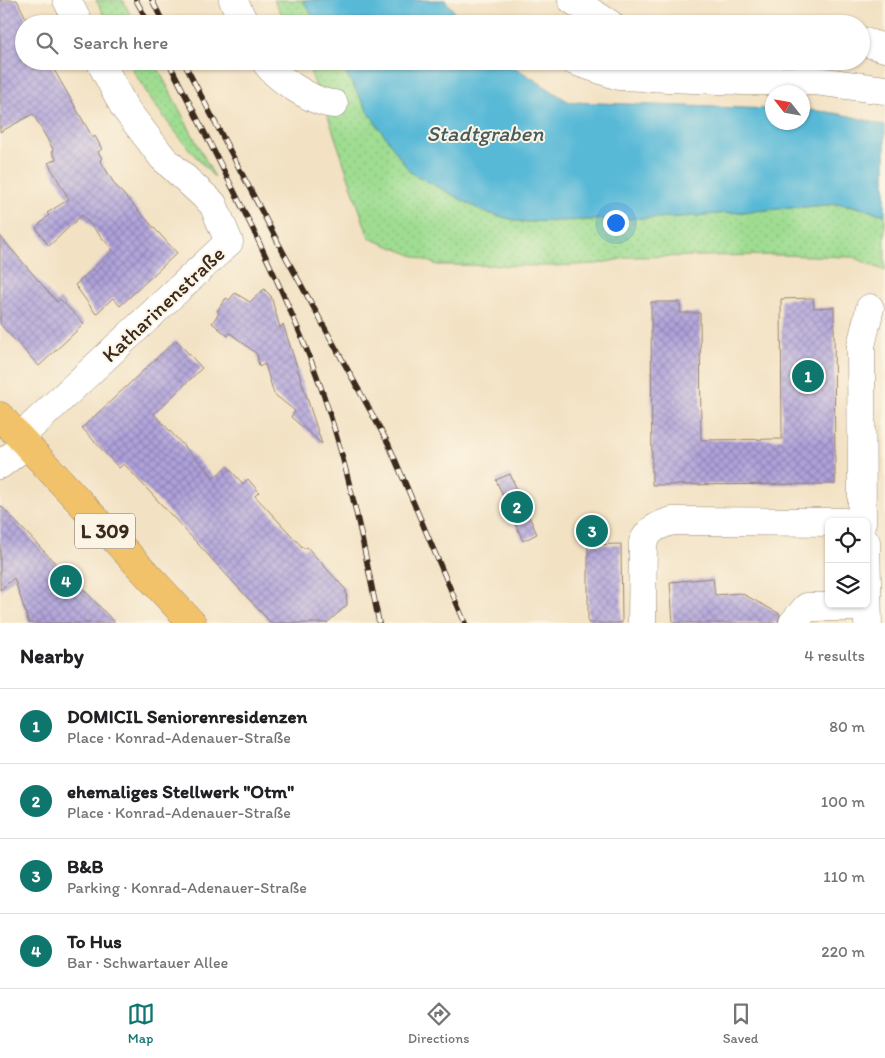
<!DOCTYPE html>
<meta charset="utf-8">
<style>
:root{--surface:#fff;--page:#f6f6f6;--text:#202124;--muted:#757577;--line:#e0e0e0;--accent:#0f766e}
body{margin:0;font-family:Itim,sans-serif;background:var(--page);color:var(--text)}
.controls{position:absolute;right:15px;bottom:15px;display:grid;overflow:hidden;border-radius:8px;box-shadow:0 1px 4px #0004}
.controls button{width:45px;height:45px;display:grid;place-items:center;padding:0;border:0;border-bottom:1px solid var(--line);background:var(--surface);color:var(--text);font:25px sans-serif}
.compass{position:absolute;left:765px;top:85px;width:45px;height:45px;border-radius:50%;background:var(--surface);box-shadow:0 1px 4px #0004;rotate:301deg}
.you{position:absolute;left:615px;top:222px;width:18px;height:18px;margin:-12px;border:4px solid #fff;border-radius:50%;background:#1a73e8;box-shadow:0 0 0 8px #1a73e833}
.badge{display:grid;place-items:center;width:32px;height:32px;border-radius:50%;background:var(--accent);color:#fff;font-size:16px;font-weight:700}
.pin{position:absolute;translate:-50% -50%;border:2px solid #fff;box-shadow:0 1px 5px #0006}
.list{margin:0;padding:0;list-style:none}
h2{display:flex;justify-content:space-between;align-items:center;height:65px;margin:0;padding:0 20px;font-size:21px}
h2 small{font-size:16px;font-weight:400;color:var(--muted)}
.list li{display:grid;grid-template-columns:32px 1fr auto;gap:15px;align-items:center;box-sizing:border-box;height:75px;padding:0 20px;border-top:1px solid var(--line)}
.list b{display:block;font-size:19px;white-space:nowrap}
.list p{margin:0;font-size:16px;white-space:nowrap;color:var(--muted)}
.list em{font-size:16px;font-style:normal;color:var(--muted)}
.icon{flex:none;width:28px;height:28px;fill:none;stroke:currentColor;stroke-width:2;stroke-linecap:round;stroke-linejoin:round}
.map{position:relative;flex:none;width:885px;height:623px;overflow:hidden}
.search{position:absolute;background:var(--surface);box-shadow:0 1px 4px #0004;left:15px;right:15px;top:15px;height:55px;display:flex;align-items:center;gap:12px;box-sizing:border-box;padding:0 18px;border-radius:28px;color:var(--muted);font-size:19px}
.sheet{height:365px;background:var(--surface)}
nav{display:flex;justify-content:space-around;align-items:center;box-sizing:border-box;height:70px;border-top:1px solid var(--line);background:var(--surface);font-size:14px;color:var(--muted)}
nav a{display:grid;justify-items:center;gap:2px}
nav .on{color:var(--accent)}
.map>svg:first-child{display:block}
</style>
<div class="map">
<svg width="885" height="623" viewBox="0 0 885 623">
<defs>
<pattern id="grass-dots" width="8" height="8" patternUnits="userSpaceOnUse" patternTransform="scale(1.25)"><rect width="8" height="8" fill="#9fdd92"/><path d="M2 2h.1M6 6h.1" fill="none" stroke="#8abe7d" stroke-width="1.8" stroke-linecap="round"/></pattern>
<pattern id="building-cross-hatch" width="8" height="8" patternUnits="userSpaceOnUse" patternTransform="scale(1.25)"><rect width="8" height="8" fill="#aea1db"/><path d="M0 0l8 8M0 8l8-8" fill="none" stroke="#8f83b1"/></pattern>
</defs>
<rect width="100%" height="100%" fill="#fcf5e5"/>
<filter id="ink" filterUnits="userSpaceOnUse"><feTurbulence type="fractalNoise" baseFrequency=".02" numOctaves="2"/><feDisplacementMap in="SourceGraphic" scale="10" xChannelSelector="R" yChannelSelector="G"/><feConvolveMatrix kernelMatrix="1 2 1 2 8 2 1 2 1" color-interpolation-filters="sRGB"/></filter>
<filter id="wash" filterUnits="userSpaceOnUse"><feTurbulence type="fractalNoise" baseFrequency=".0096" numOctaves="4" result="noise"/><feDisplacementMap in="SourceGraphic" scale="20" xChannelSelector="R" yChannelSelector="G"/><feGaussianBlur stdDeviation="1.12" result="paint"/><feColorMatrix in="noise" values="0 0 0 0 0 0 0 0 0 0 0 0 0 0 0 0 0 1.4 0 .05"/><feComposite in="paint" operator="in"/></filter>
<g filter="url(#wash)">
<rect width="100%" height="100%" fill="#f2e1c2"/>
<g fill="url(#grass-dots)" stroke="#6d8458">
<path d="M96 0H123L135 24H109Z"/>
<path d="M274 0H303L317 24H287Z"/>
<path d="M128 61H154L215 178C182 142 151 104 128 61Z"/>
<path d="M306 61H339L369 113 484 212 522 222 681 217 838 204 849 205 885 215V271L853 257 777 255 630 257 597 264 553 266 437 265 369 238 329 119Z"/>
</g>
<g fill="#59b9d7" stroke="#4a727a">
<path d="M303 0H445L464 24H317Z"/>
<path d="M339 61H505L569 102 772 109V122H802L803 110C832 111 857 117 885 126V215L849 205 838 204 681 217 522 222 484 212 410 172 369 113Z"/>
</g>
<g id="blocks">
<g fill="url(#building-cross-hatch)">
<path d="M0 0H17L29 24H24V61H49L93 138 95 136 102 149 98 152 102 158 100 160 115 185 177 253 120 306 113 298 96 314 75 285 113 250 82 215 49 246 36 228 49 215 47 213 69 199 48 163 56 159 52 152 54 151 33 114 0 132Z"/>
<path d="M0 236 57 302 60 299 84 324 39 366 0 324Z"/>
<path d="M264 289 271 296 280 328 283 324 322 444 291 417 295 411 274 394 265 364 259 367 257 354 230 333 228 336 212 323 219 313 217 311 226 298 229 300 235 293 250 302Z"/>
<path d="M813 298 814 308 834 307 835 484 652 485 651 302H680V313H700L701 440 782 439 781 299Z"/>
<path d="M176 340 202 368 154 414 214 478 227 466 243 484 248 479 259 492 255 496 304 549 307 547 346 590 347 605 327 623H271L124 464 119 468 82 428Z"/>
<path d="M510 474 537 534 523 541 496 480Z"/>
<path d="M0 505 58 566 60 564 115 623H29L14 578 0 590Z"/>
<path d="M621 544 622 623H588V545Z"/>
<path d="M713 578 715 595 741 593 780 614 778 623H673L670 582Z"/>
</g>
</g>
</g>
<g filter="url(#ink)">
<use href="#blocks" fill-opacity="0" stroke="#968670" stroke-width="1"/>
<g fill="none" stroke-linecap="round" stroke-linejoin="round">
<defs>
<g id="minor">
<path d="M67 0 79 24"/>
<path d="M233 0 245 24"/>
<path d="M572 0 610 24"/>
<path d="M861 41 885 48"/>
<path d="M265 61C275 78 314 103 334 104"/>
<path d="M574 61 619 76 744 81H816L885 90"/>
<path d="M19 438 229 242 213 204 163 158 124 107 100 61"/>
<path d="M0 465 26 445"/>
<path d="M862 522 861 346 870 308"/>
<path d="M866 542 868 623"/>
<path d="M642 623 643 542C649 529 660 524 673 521L844 522"/>
<path d="M793 623 807 607H867"/>
</g>
<path id="major" d="M0 416 192 623"/>
</defs>
<use href="#minor" stroke="#968670" stroke-width="29"/>
<use href="#major" stroke="#968670" stroke-width="29"/>
<use href="#minor" stroke="#fff" stroke-width="28"/>
<use href="#major" stroke="#f2c26a" stroke-width="28"/>
<defs>
<g id="rail">
<path d="M136 0 149 24"/>
<path d="M152 0 164 24"/>
<path d="M168 61C219 161 271 259 312 363 344 446 362 535 379 623"/>
<path d="M183 61 282 250 388 443 465 623"/>
</g>
</defs>
<use href="#rail" stroke="#3b2a1e" stroke-width="5.5"/>
<use href="#rail" stroke="#fcf5e5" stroke-width="4" stroke-dasharray="11" stroke-linecap="butt"/>
</g>
</g>
<g text-anchor="middle" dominant-baseline="central" stroke-width="4" stroke-linejoin="round" paint-order="stroke">
<rect fill="#fcf5e5" stroke="#75675a" stroke-width="1" x="75" y="513.5" width="60" height="35" rx="4"/>
<g font-size="20" font-weight="bold" fill="#3b2a1e">
<text x="105" y="531">L 309</text>
</g>
<g font-size="21" fill="#3b2a1e" stroke="#fcf5e5">
<text transform="translate(163 304) rotate(-43)">Katharinenstraße</text>
</g>
<g font-size="22" font-style="italic" fill="#465c5f" stroke="#fcf5e5">
<text x="485" y="133">Stadtgraben</text>
</g>
</g>
</svg>
<div class="controls">
<button><svg class="icon" aria-label="locate" viewBox="0 0 24 24"><circle cx="12" cy="12" r="6"/><path d="M12 2v4M12 18v4M2 12h4M18 12h4"/></svg></button>
<button><svg class="icon" aria-label="layers" viewBox="0 0 24 24"><path d="M12 4l9 5-9 5-9-5zM3 14l9 5 9-5"/></svg></button>
</div>
<svg class="compass" viewBox="-18 -18 36 36"><path d="M0-13l5 13h-10z" fill="#e53935"/><path d="M0 13l5-13h-10z" fill="#757577"/></svg>
<div class="you"></div>
<div class="pin badge" style="left:808px;top:376px">1</div>
<div class="pin badge" style="left:517px;top:507px">2</div>
<div class="pin badge" style="left:592px;top:531px">3</div>
<div class="pin badge" style="left:66px;top:581px">4</div>
<div class="search"><svg class="icon" aria-label="search" viewBox="0 0 24 24"><circle cx="10" cy="10" r="6"/><path d="M15 15l6 6"/></svg>Search here</div>
</div>
<section class="sheet">
<h2>Nearby<small>4 results</small></h2>
<ul class="list">
<li><span class="badge">1</span><div><b>DOMICIL Seniorenresidenzen</b><p>Place · Konrad-Adenauer-Straße</p></div><em>80 m</em></li>
<li><span class="badge">2</span><div><b>ehemaliges Stellwerk &quot;Otm&quot;</b><p>Place · Konrad-Adenauer-Straße</p></div><em>100 m</em></li>
<li><span class="badge">3</span><div><b>B&amp;B</b><p>Parking · Konrad-Adenauer-Straße</p></div><em>110 m</em></li>
<li><span class="badge">4</span><div><b>To Hus</b><p>Bar · Schwartauer Allee</p></div><em>220 m</em></li>
</ul>
</section>
<nav>
<a class="on"><svg class="icon" aria-label="map" viewBox="0 0 24 24"><path d="M3 6l6-2 6 2 6-2v14l-6 2-6-2-6 2zM9 4v14M15 6v14"/></svg>Map</a>
<a><svg class="icon" aria-label="directions" viewBox="0 0 24 24"><path d="M12 3l9 9-9 9-9-9zM9 14v-3h6M13 9l2 2-2 2"/></svg>Directions</a>
<a><svg class="icon" aria-label="saved" viewBox="0 0 24 24"><path d="M7 4h10v16l-5-4-5 4z"/></svg>Saved</a>
</nav>
